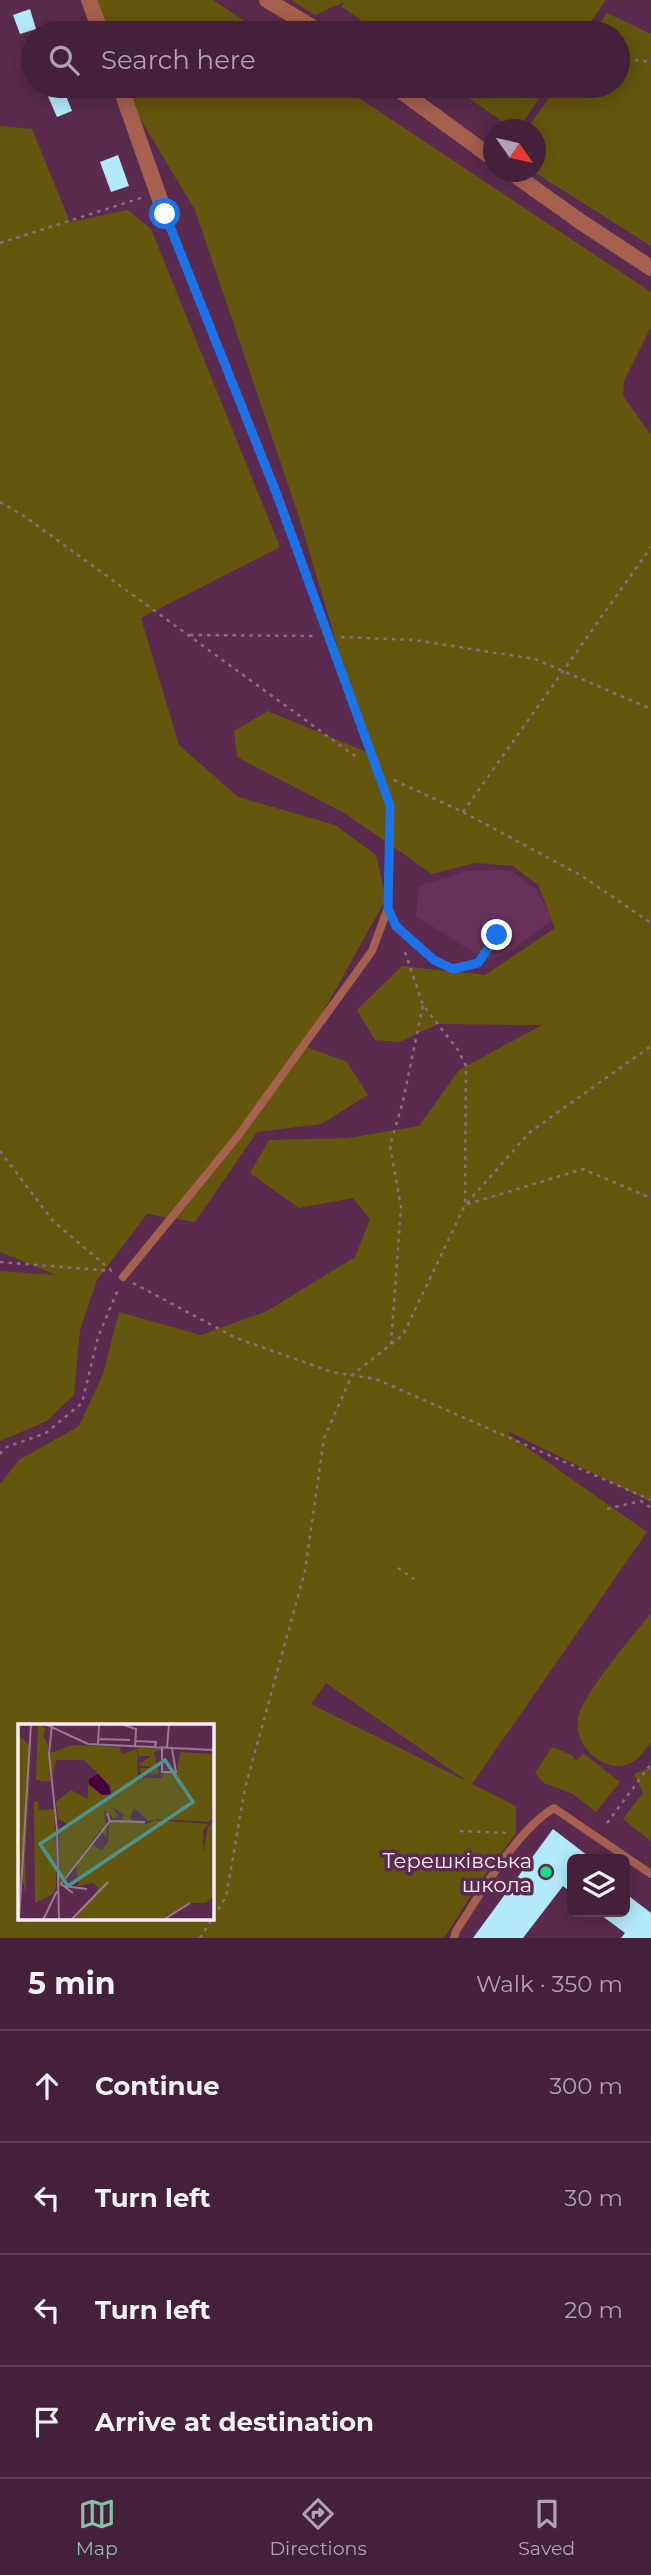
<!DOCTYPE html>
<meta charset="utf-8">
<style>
:root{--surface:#44203a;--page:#4b2842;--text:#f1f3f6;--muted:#afa3af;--line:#5c3e54;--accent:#8abfa5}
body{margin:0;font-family:Montserrat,sans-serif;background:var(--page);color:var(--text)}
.controls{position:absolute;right:21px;bottom:21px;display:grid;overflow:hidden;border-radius:10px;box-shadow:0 4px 18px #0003}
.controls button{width:63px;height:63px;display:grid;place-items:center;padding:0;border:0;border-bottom:2px solid var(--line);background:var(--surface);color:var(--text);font:35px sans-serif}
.compass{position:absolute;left:483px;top:119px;width:63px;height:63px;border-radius:50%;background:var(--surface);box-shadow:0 4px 18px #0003;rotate:124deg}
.stop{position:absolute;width:21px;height:21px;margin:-16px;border:5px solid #1a73e8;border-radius:50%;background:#fff}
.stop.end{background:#1a73e8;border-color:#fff;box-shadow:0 2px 7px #0008}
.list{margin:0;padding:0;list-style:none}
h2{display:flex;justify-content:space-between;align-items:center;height:91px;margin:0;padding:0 28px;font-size:30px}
h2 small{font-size:23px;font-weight:400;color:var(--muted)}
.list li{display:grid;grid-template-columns:46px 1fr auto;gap:21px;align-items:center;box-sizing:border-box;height:112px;padding:0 28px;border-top:2px solid var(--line)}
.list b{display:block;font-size:26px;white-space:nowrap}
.list em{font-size:23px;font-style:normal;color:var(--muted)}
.icon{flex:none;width:38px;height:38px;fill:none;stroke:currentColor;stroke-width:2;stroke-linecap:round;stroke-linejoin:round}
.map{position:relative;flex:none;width:651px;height:1938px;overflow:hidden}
.search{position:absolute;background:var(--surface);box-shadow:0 4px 18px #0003;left:21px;right:21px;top:21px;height:77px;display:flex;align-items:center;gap:18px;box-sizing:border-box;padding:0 24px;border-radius:38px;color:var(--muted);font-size:26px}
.sheet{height:539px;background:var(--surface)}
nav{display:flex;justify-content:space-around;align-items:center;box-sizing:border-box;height:98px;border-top:2px solid var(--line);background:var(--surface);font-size:19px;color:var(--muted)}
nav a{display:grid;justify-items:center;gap:4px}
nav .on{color:var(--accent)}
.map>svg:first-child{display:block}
</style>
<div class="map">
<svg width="651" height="1938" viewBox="0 0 651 1938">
<rect width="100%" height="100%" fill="#5a2b4e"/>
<path fill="#67325a" d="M510 870 537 890 552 920 508 953 487 961 416 916 419 886 466 871Z"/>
<g fill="#64560d" fill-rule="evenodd">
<path d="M94 0H213L263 33H105Z"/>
<path d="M291 0H606L583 33H379L342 7 344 2 315 15Z"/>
<path d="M607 13 651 34V246L534 172H536V130L527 129 557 86H618V33H593Z"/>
<path d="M123 86H341L651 292V327L624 381 623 396 651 435V1502L510 1432 508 1434 647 1532 472 1784 516 1806V1833L477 1886 444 1938H0V1484L19 1460 79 1426 103 1374 119 1312 201 1335 267 1311 355 1257 370 1219 353 1198 299 1208 250 1173 269 1140 348 1138 419 1126 459 1070 542 1025 438 1024 399 1042 375 1040 357 1010 402 966 485 975 555 928 538 885 513 866 475 863 432 874 346 814 237 757 234 731 268 711 369 753 299 517 195 210 126 95ZM326 1683 464 1779V1780L311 1704ZM19 1726H212V1919H19Z"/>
<path d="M452 86H547L518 130 513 129Z"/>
<path d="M0 126 32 129 70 222 128 210 151 229 280 547 141 618 179 745 238 797 335 825 376 855 386 899 304 1046 347 1062 368 1095 321 1124 257 1132 195 1222 147 1214 97 1280 80 1330 74 1395 47 1421 0 1441V1271L56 1275 0 1252Z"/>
<path d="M651 1613V1742C645 1750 638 1761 628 1764 603 1774 573 1744 578 1719 582 1694 634 1635 651 1613Z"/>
<path d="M552 1747 572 1755 576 1761 583 1753 620 1782 596 1812 573 1794 544 1783 535 1773Z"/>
<path d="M651 1767V1841L623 1819 643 1793 634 1774Z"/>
</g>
<g fill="#b3eafa">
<path d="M30 9 36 29 20 34 13 15Z"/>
<path d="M63 88 72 111 57 117 47 94Z"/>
<path d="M118 155 129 186 111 192 100 162Z"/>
<path d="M553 1829 592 1859H572V1893L563 1886 523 1938H473Z"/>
<path d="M625 1893 651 1913V1938H621L625 1933 597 1912H625Z"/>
</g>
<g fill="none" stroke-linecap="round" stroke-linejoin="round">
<g stroke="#8e6884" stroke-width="2.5" stroke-dasharray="3.5 5" stroke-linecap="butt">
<path d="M618 58 651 62"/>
<path d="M0 243 141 198"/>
<path d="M0 502 24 516 359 759"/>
<path d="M190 635 317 636"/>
<path d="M341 637 414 640 535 659 651 709"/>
<path d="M394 780 463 812 582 876 651 923"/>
<path d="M463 812 651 547"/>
<path d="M405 952 423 1005 458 1050 466 1066 465 1205"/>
<path d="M0 1151 53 1221 111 1270"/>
<path d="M467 1203 530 1132 651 1046"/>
<path d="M0 1262 112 1271"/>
<path d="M133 1283 236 1338 332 1372 376 1379 651 1500"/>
<path d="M391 1344 401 1207 390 1146 403 1101 423 1005"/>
<path d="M0 1454 4 1448 46 1433 82 1403 98 1337 119 1287"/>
<path d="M607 1509 641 1501 651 1508"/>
<path d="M398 1568 414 1579"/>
<path d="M607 1823 651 1764"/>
<path d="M460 1831 508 1833"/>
<path d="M200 1938 226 1897 245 1788 305 1571 324 1438 352 1375 403 1335 465 1205 583 1169 651 1198"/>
</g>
<g stroke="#a5614d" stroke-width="8">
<path d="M165 214 277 494 390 805 388 908"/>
<path d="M123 1277 238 1136 372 951 388 908 396 927 434 960 453 969 478 963 497 935"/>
<path d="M454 1938 456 1931C481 1893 516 1831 554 1808L651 1874"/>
</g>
<g stroke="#a5614d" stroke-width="16">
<path d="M89 0 101 33"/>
<path d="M267 0 322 33"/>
<path d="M120 86 165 214"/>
<path d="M394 86 494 159"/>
<path d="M511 172 581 222 651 268"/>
</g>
</g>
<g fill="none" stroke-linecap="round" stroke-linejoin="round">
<path stroke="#1a73e8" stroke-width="9" d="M165 214 277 495 390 805 388 908 396 926 434 960 453 969 478 963 497 935"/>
</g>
<circle fill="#1dd988" stroke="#5a2b4e" stroke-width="2.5" cx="546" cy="1872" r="7"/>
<g text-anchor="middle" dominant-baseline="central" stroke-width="7" stroke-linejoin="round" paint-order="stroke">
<g font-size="21" fill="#feecf8" stroke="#5a2b4e" text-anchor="end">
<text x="532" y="1860">Терешківська<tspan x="532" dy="24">школа</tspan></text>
</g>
</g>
<g transform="translate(18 1724)">
<rect width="196" height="196" fill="#5a2b4e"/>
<path d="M15 0 7 135 8 172 4 152ZM20 0 28 4 25 11 30 21 32 58 18 56ZM0 11 11 21 0 192ZM55 21 101 23 104 30 119 25 120 62 121 54H144L146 49 159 48 162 28 196 30 194 95 190 98 139 95 130 97 116 84 112 95 128 100 137 96 190 100 185 106V130L190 103 196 95V171L188 179H170L143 196H55L81 164 75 159 61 162 58 142 73 120 84 126 90 118 91 98 104 96 105 91 110 93 94 83 101 93 95 94 86 86 89 114 82 106 41 162V106L50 100 40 95 38 78 53 66 70 75V60L84 71H93L92 61 66 36H38L34 52 32 29ZM120 24 147 25 136 28 141 50 122 49V44H137L120 41 133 32H120ZM16 77H20L21 86 36 85 38 122V163L35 170 17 179Z" fill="#64560d"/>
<path d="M80 50 91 62 93 70 84 71 71 60V55Z" fill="#46003a"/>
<path fill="none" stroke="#9c7892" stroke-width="2" d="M27 0 70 20 196 26M34 0 31 30 39 105 41 196M103 0 118 5 117 23M81 15 112 16M118 17 138 18 137 24M80 21 81 0M144 24V48H158L154 25M149 24 151 0M89 89 92 97 127 98M46 162 69 165M55 169 43 160 92 97M1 196 13 0M25 196 39 167M53 196 90 158M145 196 172 179"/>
<path fill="#4b9490" fill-opacity="0.15" stroke="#4b9490" stroke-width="3.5" d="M147 36 175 78 50 162 22 120Z"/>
<rect width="196" height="196" fill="none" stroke="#feecf8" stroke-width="3.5"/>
</g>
</svg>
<div class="controls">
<button><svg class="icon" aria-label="layers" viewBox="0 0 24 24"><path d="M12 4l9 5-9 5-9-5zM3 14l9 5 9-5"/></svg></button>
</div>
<svg class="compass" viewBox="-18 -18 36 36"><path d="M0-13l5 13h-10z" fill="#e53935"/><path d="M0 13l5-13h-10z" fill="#afa3af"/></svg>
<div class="stop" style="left:165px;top:214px"></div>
<div class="stop end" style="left:497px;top:935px"></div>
<div class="search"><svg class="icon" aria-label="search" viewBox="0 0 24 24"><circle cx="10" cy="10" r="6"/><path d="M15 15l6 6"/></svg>Search here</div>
</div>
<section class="sheet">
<h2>5 min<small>Walk · 350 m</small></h2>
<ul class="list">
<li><svg class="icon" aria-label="ahead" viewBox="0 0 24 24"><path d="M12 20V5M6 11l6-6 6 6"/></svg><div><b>Continue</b></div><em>300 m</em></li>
<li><svg class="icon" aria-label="left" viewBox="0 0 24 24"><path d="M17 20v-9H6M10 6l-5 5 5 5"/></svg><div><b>Turn left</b></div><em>30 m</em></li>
<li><svg class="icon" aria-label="left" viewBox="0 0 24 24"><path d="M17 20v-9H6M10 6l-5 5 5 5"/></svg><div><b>Turn left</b></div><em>20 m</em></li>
<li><svg class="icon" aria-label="arrive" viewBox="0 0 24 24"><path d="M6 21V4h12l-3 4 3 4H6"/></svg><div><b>Arrive at destination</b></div></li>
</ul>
</section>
<nav>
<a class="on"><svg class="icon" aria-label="map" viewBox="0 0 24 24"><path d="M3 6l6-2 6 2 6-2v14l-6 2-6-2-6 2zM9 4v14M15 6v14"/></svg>Map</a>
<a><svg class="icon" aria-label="directions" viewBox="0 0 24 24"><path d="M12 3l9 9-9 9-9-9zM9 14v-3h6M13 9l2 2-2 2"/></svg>Directions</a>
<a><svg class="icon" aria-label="saved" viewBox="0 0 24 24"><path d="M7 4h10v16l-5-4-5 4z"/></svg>Saved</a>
</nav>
